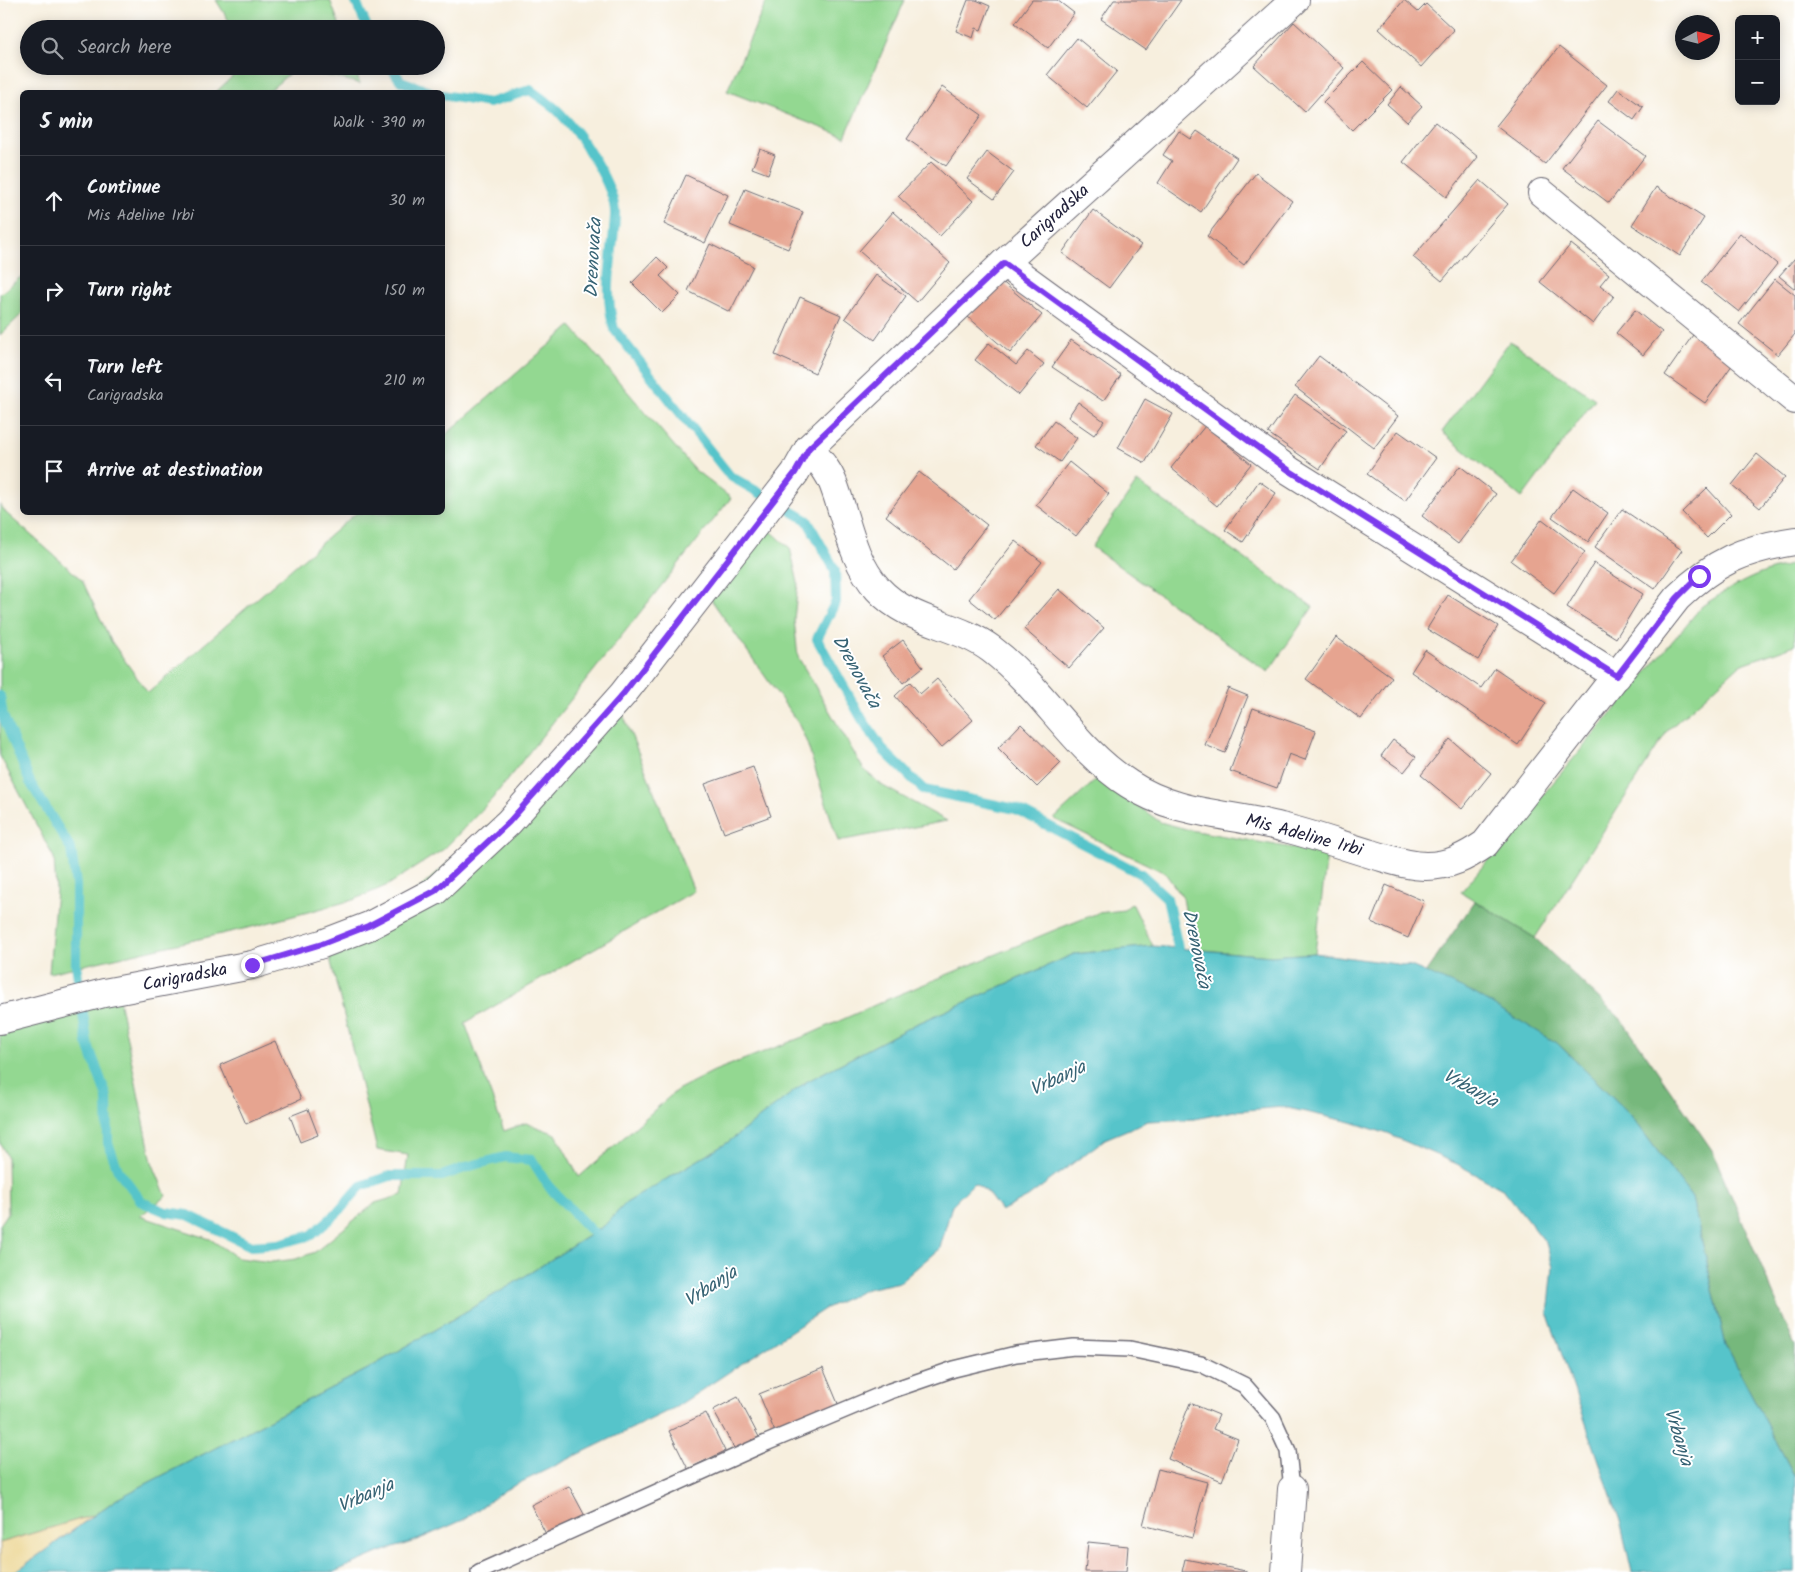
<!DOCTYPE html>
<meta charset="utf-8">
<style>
:root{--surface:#171b24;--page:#242831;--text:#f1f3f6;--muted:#9ea1a6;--line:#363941}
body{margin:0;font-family:Kalam,sans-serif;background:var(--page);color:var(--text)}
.controls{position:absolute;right:15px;top:15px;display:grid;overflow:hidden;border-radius:8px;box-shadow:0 2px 12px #0003}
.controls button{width:45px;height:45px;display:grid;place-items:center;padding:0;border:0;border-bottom:1px solid var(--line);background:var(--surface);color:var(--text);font:25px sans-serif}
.compass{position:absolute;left:1675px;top:15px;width:45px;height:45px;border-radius:50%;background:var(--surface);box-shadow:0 2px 12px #0003;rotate:83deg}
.stop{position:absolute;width:15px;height:15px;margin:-11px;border:4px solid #7c3aed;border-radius:50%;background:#fff}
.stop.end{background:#7c3aed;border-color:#fff;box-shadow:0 1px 5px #0008}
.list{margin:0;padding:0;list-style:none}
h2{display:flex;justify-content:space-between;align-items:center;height:65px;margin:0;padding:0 20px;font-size:21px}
h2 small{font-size:16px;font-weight:400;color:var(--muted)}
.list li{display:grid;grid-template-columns:32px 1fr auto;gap:15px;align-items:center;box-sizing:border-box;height:90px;padding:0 20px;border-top:1px solid var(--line)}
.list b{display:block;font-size:19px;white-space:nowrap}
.list p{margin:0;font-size:16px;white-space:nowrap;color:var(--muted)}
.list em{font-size:16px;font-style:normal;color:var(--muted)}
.icon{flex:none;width:28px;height:28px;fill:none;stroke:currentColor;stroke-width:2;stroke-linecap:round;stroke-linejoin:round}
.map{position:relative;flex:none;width:1795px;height:1572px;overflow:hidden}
.search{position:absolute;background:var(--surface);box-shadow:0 2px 12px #0003;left:20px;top:20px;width:425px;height:55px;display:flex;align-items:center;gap:12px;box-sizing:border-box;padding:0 18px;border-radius:28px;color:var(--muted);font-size:19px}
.panel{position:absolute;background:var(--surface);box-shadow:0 2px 12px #0003;left:20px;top:90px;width:425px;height:425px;border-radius:8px}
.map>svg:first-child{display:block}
</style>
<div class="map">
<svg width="1795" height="1572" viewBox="0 0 1795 1572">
<rect width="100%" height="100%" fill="#fff"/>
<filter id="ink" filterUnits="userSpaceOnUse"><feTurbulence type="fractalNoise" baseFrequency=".02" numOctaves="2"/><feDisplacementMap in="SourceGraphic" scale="10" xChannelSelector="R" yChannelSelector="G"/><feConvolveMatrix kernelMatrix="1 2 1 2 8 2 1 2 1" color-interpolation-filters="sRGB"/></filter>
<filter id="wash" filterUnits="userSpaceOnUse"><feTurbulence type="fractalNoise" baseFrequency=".0096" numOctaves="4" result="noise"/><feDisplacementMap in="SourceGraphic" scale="20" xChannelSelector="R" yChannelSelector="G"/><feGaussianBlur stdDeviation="1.12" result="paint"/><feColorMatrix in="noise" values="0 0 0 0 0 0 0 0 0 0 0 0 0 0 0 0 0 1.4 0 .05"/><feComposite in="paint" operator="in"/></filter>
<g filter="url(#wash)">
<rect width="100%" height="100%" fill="#f7efde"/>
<g fill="#93d891" stroke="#5a7d66">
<path d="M216 0H330L341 29H234Z"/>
<path d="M767 0H905L845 137 727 91Z"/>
<path d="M237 66H354L360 84 336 77 292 71 268 92H216L235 74Z"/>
<path d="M22 276V314L0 335V294Z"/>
<path d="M571 326 695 470 731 498 492 799 444 849 388 885 353 900 252 927 49 973 56 890 54 858 0 756V504L6 513 82 580 111 641 148 693 356 513 442 512 443 437Z"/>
<path d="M1510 341 1595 399 1522 498 1442 432Z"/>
<path d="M1137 482 1313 607 1268 672 1092 547Z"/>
<path d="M764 525 790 548 798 583 794 619 798 657 864 770 883 786 947 821 838 841 807 743 798 723 705 591Z"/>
<path d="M1795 564V645L1740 665 1668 730 1535 938 1461 892 1702 606C1735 585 1756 572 1795 564Z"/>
<path d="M620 707 694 891 465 1023 504 1131 526 1123 556 1134 579 1177 677 1090 714 1071 808 1035 886 1000 1057 929 1098 913 1124 910 1132 903 1153 946 1074 954 914 1025 806 1082 727 1143 626 1203 604 1226 511 1285 366 1370 117 1499 94 1515 0 1543V1225L8 1213 7 1156 0 1143V1033L119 999 152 1162 166 1196 140 1216 210 1239 238 1258 272 1262 296 1259 315 1252 375 1203 402 1195 408 1155 377 1150 329 954 376 928Z"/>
<path d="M1099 777 1160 822 1190 830 1327 854 1315 953 1271 956 1192 949 1183 898 1165 873 1054 819Z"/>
</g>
<path fill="#76b87b" stroke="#4c6d5b" d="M1475 901 1535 938 1622 1020 1712 1150 1795 1346V1477L1726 1346 1692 1198 1630 1114 1557 1043 1425 973Z"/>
<path fill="#eeda9e" stroke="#887e6c" d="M94 1515 15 1572H0V1543Z"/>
<path fill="#56c4ca" stroke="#3c7382" d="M1153 946 1271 956 1315 953 1411 966 1475 994 1557 1043 1630 1114 1692 1198 1726 1346 1795 1477V1572H1632L1620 1521 1548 1315 1553 1267 1546 1243 1504 1190 1457 1164 1388 1134 1351 1122 1283 1107 1234 1111 1195 1119 1148 1121 1105 1139 1028 1197 1001 1211 986 1191 974 1183 952 1205 940 1248 900 1282 867 1289 826 1308 676 1407 505 1490 463 1520 415 1541 381 1552 334 1572H15L117 1499 366 1370 511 1285 604 1226 626 1203 727 1143 806 1082 914 1025 1074 954Z"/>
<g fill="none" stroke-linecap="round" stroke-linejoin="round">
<g stroke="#56c4ca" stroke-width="10">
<path d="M355 0 368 29"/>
<path d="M390 66 401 81 430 92"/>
<path d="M442 95 489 103 530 90C539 97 552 104 560 113 579 133 617 188 615 216 613 257 603 288 614 329L730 476 807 520 835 570 836 601 817 639 862 719 884 751 924 790 1016 809 1141 874 1167 898 1181 961"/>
<path d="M0 696 3 716 30 782 71 849 76 885V964L87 1042 107 1097 108 1143 118 1170 142 1202 166 1212 188 1215 251 1246 278 1244 312 1235 338 1212 361 1186 390 1176H442L470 1166 505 1157 532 1160 550 1188 602 1242"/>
</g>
</g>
<g id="blocks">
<g fill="#e6a490">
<path d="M968 0H976L990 6 981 30 976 28 973 38 956 31Z"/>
<path d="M1032 0H1057L1074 13 1048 48 1015 23Z"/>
<path d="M1114 0H1181L1146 50 1101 19Z"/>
<path d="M1404 0 1418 12 1426 4 1454 30 1421 67 1379 29Z"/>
<path d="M1294 22 1344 68 1305 112 1254 66Z"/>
<path d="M1077 38 1117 71 1087 108 1047 75Z"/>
<path d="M1559 47 1607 85 1545 164 1496 126Z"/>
<path d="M1363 62 1392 90 1352 130 1323 102Z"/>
<path d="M942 87 982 115 946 166 907 139Z"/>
<path d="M1401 87 1422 106 1407 122 1387 104Z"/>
<path d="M1618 89 1643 107 1634 120 1609 101Z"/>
<path d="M1598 121 1645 156 1609 203 1562 168Z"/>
<path d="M1435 122 1478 157 1446 197 1403 162Z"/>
<path d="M1179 131 1191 139 1197 131 1237 158 1201 212 1158 183 1172 161 1163 155Z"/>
<path d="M760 149 775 155 768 174 752 168Z"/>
<path d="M987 152 1014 172 994 199 967 179Z"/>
<path d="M931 162 973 201 940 236 898 196Z"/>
<path d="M1256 173 1292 201 1244 265 1207 236Z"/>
<path d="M686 175 728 195 705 243 664 224Z"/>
<path d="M1480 180 1508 204 1442 281 1413 257Z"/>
<path d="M1656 187 1704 218 1680 256 1632 225Z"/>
<path d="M745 189 803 212 788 249 730 225Z"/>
<path d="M1093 210 1141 245 1109 288 1062 253Z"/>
<path d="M893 212 950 263 917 302 859 251Z"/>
<path d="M1740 233 1777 264 1739 312 1701 282Z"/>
<path d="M710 244 753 266 730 312 688 291Z"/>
<path d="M1571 244 1609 274 1600 285 1614 296 1593 324 1540 282Z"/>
<path d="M657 257 668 268 660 276 680 295 662 313 632 283Z"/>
<path d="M1795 258V289L1779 276Z"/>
<path d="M876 275 906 296 875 340 845 318Z"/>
<path d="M1775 279 1795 295V334L1778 355 1739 324Z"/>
<path d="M1000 280 1042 315 1010 353 968 317Z"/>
<path d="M800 297 841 315 815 373 775 355Z"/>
<path d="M1635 310 1662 332 1643 355 1616 333Z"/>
<path d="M1695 332 1735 361 1705 403 1665 375Z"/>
<path d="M1071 340 1121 375 1103 401 1052 367Z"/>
<path d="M989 343 1016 365 1028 351 1044 364 1019 395 975 360Z"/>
<path d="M1319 356 1398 416 1374 448 1295 387Z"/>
<path d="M1295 395 1346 431 1320 469 1268 433Z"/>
<path d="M1145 399 1173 414 1145 463 1118 448Z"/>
<path d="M1078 402 1104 421 1094 435 1068 417Z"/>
<path d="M1054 421 1077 438 1060 462 1036 445Z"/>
<path d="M1205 426 1251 464 1217 506 1171 468Z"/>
<path d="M1398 431 1436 458 1405 501 1367 474Z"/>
<path d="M1757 454 1785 477 1760 508 1732 485Z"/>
<path d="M1069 462 1109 494 1076 536 1036 505Z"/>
<path d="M1460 466 1496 494 1458 544 1422 516Z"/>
<path d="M919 472 987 525 953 569 886 516Z"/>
<path d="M1259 481 1276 493 1243 542 1225 530Z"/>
<path d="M1573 488 1608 513 1588 542 1552 517Z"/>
<path d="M1707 488 1731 514 1707 538 1682 512Z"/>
<path d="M1622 509 1682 550 1655 589 1595 547Z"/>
<path d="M1542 519 1585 552 1554 593 1511 561Z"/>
<path d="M1015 541 1042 562 995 620 969 599Z"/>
<path d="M1594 563 1643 594 1616 638 1567 607Z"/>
<path d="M1059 589 1104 628 1069 668 1024 629Z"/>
<path d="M1448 595 1498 626 1478 660 1427 629Z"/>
<path d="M1336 637 1392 677 1361 719 1306 679Z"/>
<path d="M903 640 923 667 903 683 882 656Z"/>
<path d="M1425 650 1481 688 1495 668 1546 703 1518 745 1411 672Z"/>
<path d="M937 679 973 720 941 748 895 696 910 682 920 694Z"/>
<path d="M1228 688 1248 696 1225 753 1205 745Z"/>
<path d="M1253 708 1316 731 1305 760 1289 754 1277 788 1230 771Z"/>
<path d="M1021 724 1061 763 1037 787 998 748Z"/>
<path d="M1450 739 1491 773 1462 809 1421 775Z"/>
<path d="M1393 740 1416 757 1404 772 1381 756Z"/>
<path d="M753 767 771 816 724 833 705 784Z"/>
<path d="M1386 885 1424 901 1408 938 1371 922Z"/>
<path d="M275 1041 301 1099 246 1124 220 1065Z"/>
<path d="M308 1109 318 1135 300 1142 290 1116Z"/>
<path d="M823 1368 839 1406 775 1432 759 1394Z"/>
<path d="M738 1397 759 1437 735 1450 713 1410Z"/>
<path d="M1190 1403 1219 1415 1213 1429 1238 1439 1222 1481 1168 1459Z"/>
<path d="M706 1413 725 1451 688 1469 669 1431Z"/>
<path d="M1158 1469 1207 1482 1192 1538 1143 1525Z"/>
<path d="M569 1486 585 1516 547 1536 531 1505Z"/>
<path d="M1088 1542 1128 1546 1126 1572H1085Z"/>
<path d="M1185 1559 1246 1571V1572H1182Z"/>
</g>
</g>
</g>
<g filter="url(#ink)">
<use href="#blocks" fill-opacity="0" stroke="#6d6a74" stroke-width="1"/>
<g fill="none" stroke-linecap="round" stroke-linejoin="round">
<defs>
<path id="lane" d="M479 1572 766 1443 890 1391 954 1369 1016 1354 1074 1347 1130 1349 1201 1364 1244 1385 1273 1418 1288 1451 1292 1489"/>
<g id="street">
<path d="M1542 193 1795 400"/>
<path d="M1004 263 1290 471 1617 676"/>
<path d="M809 448C818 459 828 470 833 483 847 519 851 559 878 589 909 623 956 623 991 649 1043 688 1074 749 1129 784 1176 815 1228 813 1281 827 1311 834 1341 845 1371 854 1389 859 1407 866 1426 866 1449 866 1466 857 1485 844L1677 598C1715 561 1744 549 1795 541"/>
<path d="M0 1020 104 993 252 965 322 944 369 926 435 891 509 822 623 694 795 473 809 448 1004 263 1295 0"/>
<path d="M1286 1572 1292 1489"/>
</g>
</defs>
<use href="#lane" stroke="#6d6a74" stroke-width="18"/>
<use href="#street" stroke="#6d6a74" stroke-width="30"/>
<use href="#lane" stroke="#fff" stroke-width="15"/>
<use href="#street" stroke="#fff" stroke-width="28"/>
</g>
</g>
<g fill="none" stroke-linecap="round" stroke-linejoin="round" filter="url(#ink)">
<path stroke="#7c3aed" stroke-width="6" d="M252 965 322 944 368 926 435 891 509 822 623 694 795 473 809 448 1004 263 1290 471 1617 676 1677 598 1699 576"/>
</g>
<g text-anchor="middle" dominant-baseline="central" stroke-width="4" stroke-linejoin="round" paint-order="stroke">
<g font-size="18" fill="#22223b" stroke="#fff">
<text transform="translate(1055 217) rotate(-42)">Carigradska</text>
<text transform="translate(1304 836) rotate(15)">Mis Adeline Irbi</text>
<text transform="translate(185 978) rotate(-11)">Carigradska</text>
</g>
<g font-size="19" font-style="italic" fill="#376374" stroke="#fff">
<text transform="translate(594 258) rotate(-87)">Drenovača</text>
<text transform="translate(856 672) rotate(61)">Drenovača</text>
<text transform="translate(1196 949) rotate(78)">Drenovača</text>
<text transform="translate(1058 1079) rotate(-25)">Vrbanja</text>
<text transform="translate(1470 1089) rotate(29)">Vrbanja</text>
<text transform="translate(711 1287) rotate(-33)">Vrbanja</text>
<text transform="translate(1678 1437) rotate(73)">Vrbanja</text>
<text transform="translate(366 1496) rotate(-24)">Vrbanja</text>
</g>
</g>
</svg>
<div class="controls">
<button>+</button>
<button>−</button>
</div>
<svg class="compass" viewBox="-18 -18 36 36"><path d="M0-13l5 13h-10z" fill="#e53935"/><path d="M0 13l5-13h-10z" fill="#9ea1a6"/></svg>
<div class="stop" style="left:1699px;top:576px"></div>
<div class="stop end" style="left:252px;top:965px"></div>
<div class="search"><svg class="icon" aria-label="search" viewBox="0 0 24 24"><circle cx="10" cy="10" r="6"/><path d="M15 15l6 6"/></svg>Search here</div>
<section class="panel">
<h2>5 min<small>Walk · 390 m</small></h2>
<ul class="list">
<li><svg class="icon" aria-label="ahead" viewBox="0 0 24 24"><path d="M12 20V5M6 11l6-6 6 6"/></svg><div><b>Continue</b><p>Mis Adeline Irbi</p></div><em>30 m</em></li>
<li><svg class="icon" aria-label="right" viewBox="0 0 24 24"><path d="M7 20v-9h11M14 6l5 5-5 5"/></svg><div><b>Turn right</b></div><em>150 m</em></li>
<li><svg class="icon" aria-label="left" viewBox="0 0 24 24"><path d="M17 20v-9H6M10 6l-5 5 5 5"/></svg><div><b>Turn left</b><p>Carigradska</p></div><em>210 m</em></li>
<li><svg class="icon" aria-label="arrive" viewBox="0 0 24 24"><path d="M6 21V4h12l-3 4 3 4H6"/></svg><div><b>Arrive at destination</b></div></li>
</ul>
</section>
</div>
